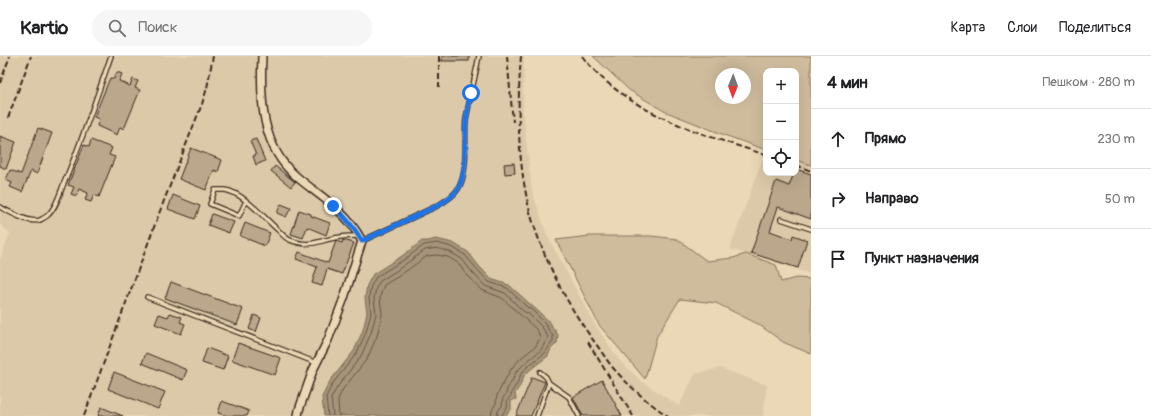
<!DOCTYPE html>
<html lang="ru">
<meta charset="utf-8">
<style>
:root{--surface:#fff;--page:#f6f6f6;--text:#202124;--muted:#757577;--line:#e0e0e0}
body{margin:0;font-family:Pangolin,sans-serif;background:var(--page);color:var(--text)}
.controls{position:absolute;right:12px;top:12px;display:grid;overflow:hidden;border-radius:8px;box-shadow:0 4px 16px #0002}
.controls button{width:36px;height:36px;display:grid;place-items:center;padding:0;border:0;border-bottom:1px solid var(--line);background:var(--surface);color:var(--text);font:20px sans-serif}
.compass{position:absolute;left:715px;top:12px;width:36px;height:36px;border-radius:50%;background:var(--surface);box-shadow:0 4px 16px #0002;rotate:181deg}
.stop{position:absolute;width:12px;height:12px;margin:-9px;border:3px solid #1a73e8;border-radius:50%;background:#fff}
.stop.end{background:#1a73e8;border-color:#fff;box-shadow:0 1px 4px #0008}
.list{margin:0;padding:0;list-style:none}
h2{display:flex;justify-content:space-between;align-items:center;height:52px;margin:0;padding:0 16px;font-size:17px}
h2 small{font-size:13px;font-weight:400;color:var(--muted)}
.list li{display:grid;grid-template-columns:26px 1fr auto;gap:12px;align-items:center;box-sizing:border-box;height:60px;padding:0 16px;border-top:1px solid var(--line)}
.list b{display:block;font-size:15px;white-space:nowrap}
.list em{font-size:13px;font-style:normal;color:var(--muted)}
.icon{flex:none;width:22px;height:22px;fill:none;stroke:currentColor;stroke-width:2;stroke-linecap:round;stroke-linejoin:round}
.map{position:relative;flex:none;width:811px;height:360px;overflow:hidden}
header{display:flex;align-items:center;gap:24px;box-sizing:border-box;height:56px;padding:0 20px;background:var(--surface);border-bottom:1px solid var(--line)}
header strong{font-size:19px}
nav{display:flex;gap:22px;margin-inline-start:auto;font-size:14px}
.search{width:280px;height:36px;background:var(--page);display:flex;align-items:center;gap:10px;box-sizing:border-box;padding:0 14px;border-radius:22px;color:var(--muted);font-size:15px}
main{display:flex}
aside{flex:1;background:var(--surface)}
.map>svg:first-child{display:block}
</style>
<header>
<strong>Kartio</strong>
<div class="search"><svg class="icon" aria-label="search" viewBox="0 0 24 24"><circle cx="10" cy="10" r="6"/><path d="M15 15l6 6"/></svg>Поиск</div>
<nav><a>Карта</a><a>Слои</a><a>Поделиться</a></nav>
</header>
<main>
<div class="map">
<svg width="811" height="360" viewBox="0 0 811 360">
<rect width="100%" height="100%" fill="#ebd8b6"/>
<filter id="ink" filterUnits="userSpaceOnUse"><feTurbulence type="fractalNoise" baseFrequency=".025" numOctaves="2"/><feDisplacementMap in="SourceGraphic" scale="8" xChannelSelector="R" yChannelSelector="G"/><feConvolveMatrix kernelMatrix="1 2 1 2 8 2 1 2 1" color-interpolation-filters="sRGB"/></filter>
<g filter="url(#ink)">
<g fill="#dcc9a9">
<path d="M0 0H524L523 57 532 135 547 179 595 269 620 305 641 325 679 350 695 318 720 312 767 329 763 360H0V203L10 177 0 169Z"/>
<path d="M766 93V117H796V100L811 105V218L730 193Z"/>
</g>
<g fill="#cfbc9d" stroke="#85735e" fill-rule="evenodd">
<path d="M593 0H811V109L796 104V15H766V94L727 80 664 55 629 34ZM721 18H745V42H721Z"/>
<path d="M590 180H651L677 183 707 205 733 202 746 198 776 209 781 226 796 222 811 223V298L783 286 758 268 716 247 680 243 657 280 645 323 599 269 556 184Z"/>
</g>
<path fill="#a6947a" stroke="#7b6a55" d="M436 183 453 187 468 196 479 210 491 223 509 229 550 266 553 272 558 279 557 287 551 293 548 300 531 313 524 320 520 330 515 337 516 343 511 345V354L505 360H324L322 341 330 325 354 295 363 274 367 257 365 242 367 229 373 218 402 200 422 185H428Z"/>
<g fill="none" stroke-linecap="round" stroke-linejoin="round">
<g stroke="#665443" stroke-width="1">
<path d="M328 360 326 341 333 327 357 297 366 276 371 257 369 242 371 230 376 221 405 203 424 189 437 187 452 191 465 199 476 212 489 226 507 232 527 251 532 254 546 268 549 275 553 280V285L545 297 528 310 521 318 517 328 512 335 511 340C506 344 508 346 507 352 505 355 503 356 502 360"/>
<path d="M333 360 331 342 338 330 361 300 371 277 376 258 374 242 376 232 380 225 396 215 425 194 437 192 450 196 462 203 472 216 485 230 505 237 523 255 529 258 542 271 548 281 541 294 525 307 516 316 512 325 507 333 506 338 503 342 502 350 498 355 497 360"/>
<path d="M339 360 338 343 343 333 367 303 377 280 382 258 380 242 382 234 384 229 399 220 427 200 437 199 448 201 458 207 467 220 482 234 502 242 537 274 540 281 536 290 521 302 511 313 497 339 496 347 492 355 491 360"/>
</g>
</g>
<g fill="#baa78c" stroke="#3b2a1e">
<rect x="442" y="0" width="27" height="5"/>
<path d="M117 16 122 18 119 25 130 30 133 23 138 25 135 32 140 34 124 73 120 71 117 79 97 70 99 63 94 61 110 22 114 23Z"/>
<path d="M38 72 52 77 37 118 31 115 22 136 10 131 12 127 6 124 10 114 21 118Z"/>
<path d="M0 80 16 86 6 113 0 110Z"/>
<path d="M256 83 265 105 256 109 253 100 256 99 250 85Z"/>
<path d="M91 84 112 92 109 99 115 101 99 141 94 139 91 146 85 144 88 137 79 133 76 140 71 138 74 131 68 129 84 89 89 91Z"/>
<path d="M191 92 222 104 218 116 214 114 206 134 179 123Z"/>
<path d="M514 107 515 117 505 118 504 108Z"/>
<path d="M275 110 295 126 291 131 271 115Z"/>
<path d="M796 113 811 118V163L778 151 770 175 792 183 793 179 807 184 798 212 751 197 776 125 789 130 794 117H796Z"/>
<path d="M173 139 200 150 195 163 168 153Z"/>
<path d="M281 148 291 152 286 161 277 157Z"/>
<path d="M299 154 311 158V160L330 167 326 179 307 171 303 182 291 178Z"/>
<path d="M212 158 234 166 229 177 208 169Z"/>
<path d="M245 167 270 177 265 190 240 180Z"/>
<path d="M343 184 354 187 342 218 327 213 322 230 312 227 317 211 296 203 299 196 328 207 336 185 342 187Z"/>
<path d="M171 226 243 253 237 269 165 242Z"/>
<path d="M170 257 182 261 180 266 185 268 181 278 155 268 159 258 168 261Z"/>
<path d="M254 259 261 262 256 276 249 273Z"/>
<path d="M238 287 281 302 275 319 232 304Z"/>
<path d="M207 292 228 300 223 314 202 307Z"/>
<path d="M146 297 187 314 183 324 142 307Z"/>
<path d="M114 316 165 336 158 353 108 333Z"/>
<path d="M532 321 545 326 531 360H516Z"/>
<path d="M602 324 622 360H583L573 341Z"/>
<path d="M222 345 249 355 247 360H227L218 357Z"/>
<path d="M101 351 123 360H98Z"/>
</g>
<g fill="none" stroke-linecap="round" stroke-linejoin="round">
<defs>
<g id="service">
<path d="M246 145 239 160 210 148 215 134C218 134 222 134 225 134 244 137 264 162 278 174 282 178 285 182 290 184 312 193 320 183 341 181 347 180 353 180 359 180"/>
<path d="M0 151C9 156 30 168 40 164 42 163 46 161 48 159 56 152 60 137 64 127 82 85 96 43 111 0"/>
<path d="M781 163 811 173"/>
<path d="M362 185 437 150C444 146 454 140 458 133 469 116 464 83 466 63 470 42 475 21 479 0"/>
<path d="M147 241 317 307"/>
<path d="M540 316 546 321 549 327"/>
<path d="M537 360 549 327 569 341 579 360"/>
</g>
<path id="minor" d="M262 0C260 44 261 91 297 121 311 133 327 143 340 156 349 164 356 174 362 185L344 242 328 284 313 314 299 354 298 360"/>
</defs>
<use href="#service" stroke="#3b2a1e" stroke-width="6"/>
<use href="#minor" stroke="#3b2a1e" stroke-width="10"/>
<use href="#service" stroke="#ebd8b6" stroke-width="3.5"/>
<use href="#minor" stroke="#ebd8b6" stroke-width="7"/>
<g stroke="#3b2a1e" stroke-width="2" stroke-dasharray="6 3" stroke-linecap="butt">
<path d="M439 0V31"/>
<path d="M507 0 513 66"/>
<path d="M521 0C517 52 517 105 530 156 543 203 567 249 596 288 602 296 607 305 614 313 629 330 648 347 668 360"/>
<path d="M582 0C627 58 699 77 766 99"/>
<path d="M0 27 10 0"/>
<path d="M8 62 31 0"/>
<path d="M796 109 811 115"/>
<path d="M588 286 633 360"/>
<path d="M84 360 160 155 202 48 207 32 213 0"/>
</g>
</g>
</g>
<g fill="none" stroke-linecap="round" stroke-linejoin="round" filter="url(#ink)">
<path stroke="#1a73e8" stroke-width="5" d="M333 150C345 160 354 172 362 185L437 150C444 146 454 140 458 133 468 116 464 84 466 65 467 56 469 46 471 37"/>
</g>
</svg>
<div class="controls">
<button>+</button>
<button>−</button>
<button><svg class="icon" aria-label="locate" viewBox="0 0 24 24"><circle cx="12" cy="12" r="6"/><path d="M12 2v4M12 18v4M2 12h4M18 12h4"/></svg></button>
</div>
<svg class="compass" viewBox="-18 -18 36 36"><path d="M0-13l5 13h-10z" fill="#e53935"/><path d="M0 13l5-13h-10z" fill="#757577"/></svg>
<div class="stop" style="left:471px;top:37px"></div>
<div class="stop end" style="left:333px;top:150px"></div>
</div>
<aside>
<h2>4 мин<small>Пешком · 280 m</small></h2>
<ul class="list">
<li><svg class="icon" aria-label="ahead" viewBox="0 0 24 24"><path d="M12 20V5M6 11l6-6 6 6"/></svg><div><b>Прямо</b></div><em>230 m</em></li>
<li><svg class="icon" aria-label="right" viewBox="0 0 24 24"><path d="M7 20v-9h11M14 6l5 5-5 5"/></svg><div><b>Направо</b></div><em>50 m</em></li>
<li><svg class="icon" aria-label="arrive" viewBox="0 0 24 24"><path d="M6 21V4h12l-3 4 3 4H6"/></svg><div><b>Пункт назначения</b></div></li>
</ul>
</aside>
</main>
